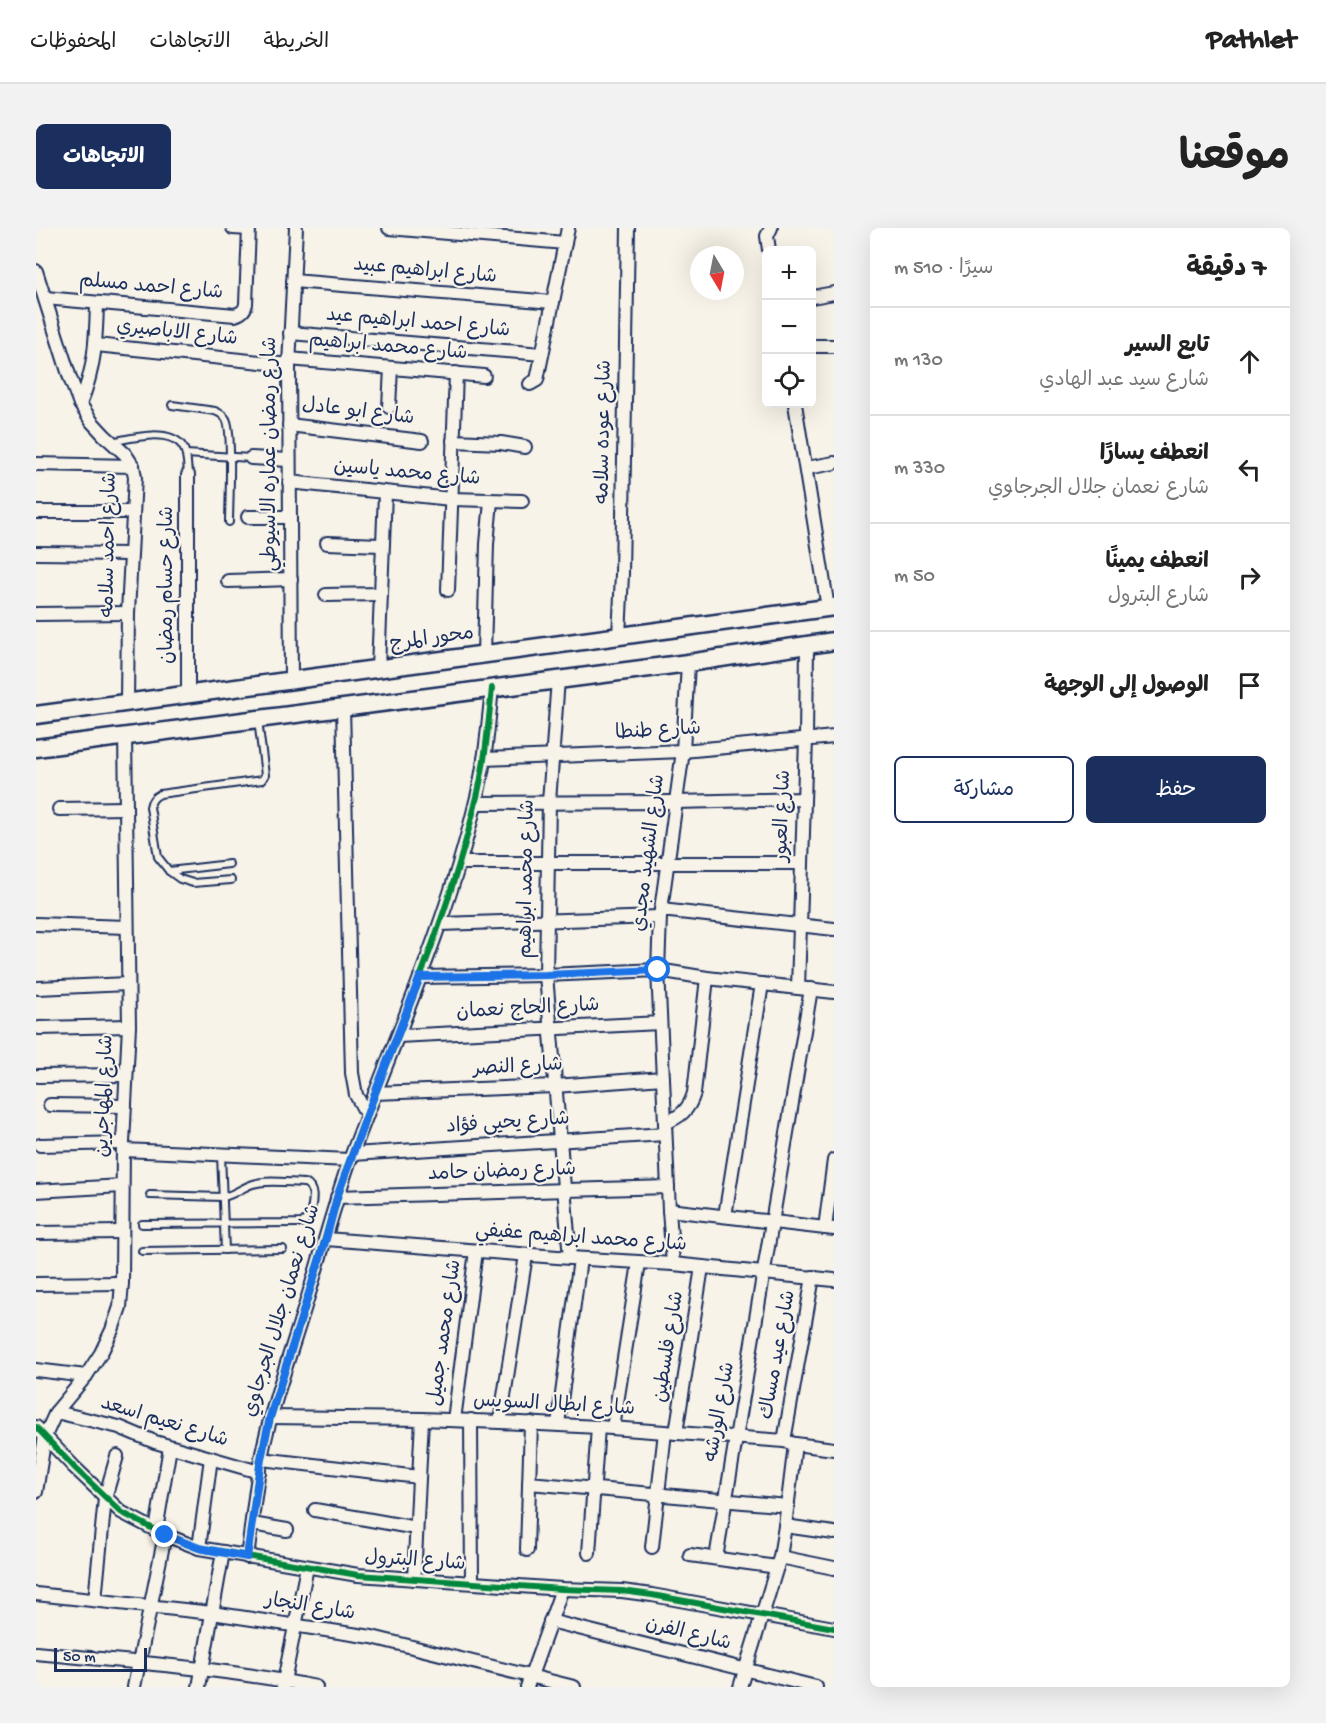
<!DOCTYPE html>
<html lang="ar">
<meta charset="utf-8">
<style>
:root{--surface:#fff;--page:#f2f2f2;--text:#222;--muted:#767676;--line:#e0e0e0;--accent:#1b2f5e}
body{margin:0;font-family:"Gochi Hand","Playpen Sans Arabic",sans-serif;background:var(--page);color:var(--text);direction:rtl}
.controls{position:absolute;right:18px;top:18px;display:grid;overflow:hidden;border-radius:9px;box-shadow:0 6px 24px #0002}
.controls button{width:54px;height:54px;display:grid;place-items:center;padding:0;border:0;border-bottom:2px solid var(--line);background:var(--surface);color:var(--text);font:30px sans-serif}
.compass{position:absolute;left:654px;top:18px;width:54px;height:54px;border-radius:50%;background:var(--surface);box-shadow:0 6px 24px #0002;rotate:170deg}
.scale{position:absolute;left:18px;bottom:15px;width:93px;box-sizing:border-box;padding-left:6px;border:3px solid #1b2f5e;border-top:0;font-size:16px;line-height:21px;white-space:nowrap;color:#1b2f5e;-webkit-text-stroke:4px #f7f3e8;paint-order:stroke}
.stop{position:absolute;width:18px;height:18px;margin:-14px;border:4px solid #1a73e8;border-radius:50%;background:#fff}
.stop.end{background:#1a73e8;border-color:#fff;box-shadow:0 2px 6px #0008}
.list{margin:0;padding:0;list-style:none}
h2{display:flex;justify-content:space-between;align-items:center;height:78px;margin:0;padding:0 24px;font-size:26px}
h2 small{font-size:20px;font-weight:400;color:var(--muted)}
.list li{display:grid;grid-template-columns:39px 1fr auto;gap:18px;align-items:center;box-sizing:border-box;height:108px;padding:0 24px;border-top:2px solid var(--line)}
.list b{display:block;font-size:22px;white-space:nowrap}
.list p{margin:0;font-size:20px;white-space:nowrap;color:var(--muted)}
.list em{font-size:20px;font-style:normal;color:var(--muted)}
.actions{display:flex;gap:12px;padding:18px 24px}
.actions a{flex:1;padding:14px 0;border:2px solid var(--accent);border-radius:9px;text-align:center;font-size:21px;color:var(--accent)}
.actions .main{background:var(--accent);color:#fff}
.icon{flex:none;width:33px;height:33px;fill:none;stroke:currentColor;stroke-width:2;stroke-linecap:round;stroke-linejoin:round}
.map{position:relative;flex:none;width:798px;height:1459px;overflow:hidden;direction:ltr;border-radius:9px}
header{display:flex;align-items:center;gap:36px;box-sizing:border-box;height:84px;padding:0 30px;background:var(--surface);border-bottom:2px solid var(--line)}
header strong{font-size:28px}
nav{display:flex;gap:33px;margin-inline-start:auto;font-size:21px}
.intro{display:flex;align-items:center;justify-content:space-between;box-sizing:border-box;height:144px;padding:0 36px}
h1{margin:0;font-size:42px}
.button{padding:15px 27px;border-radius:9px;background:var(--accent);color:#fff;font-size:21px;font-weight:700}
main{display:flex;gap:36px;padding:0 36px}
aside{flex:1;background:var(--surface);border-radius:9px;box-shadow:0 6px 24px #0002}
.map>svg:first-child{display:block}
</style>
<header>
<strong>Pathlet</strong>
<nav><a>الخريطة</a><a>الاتجاهات</a><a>المحفوظات</a></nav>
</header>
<div class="intro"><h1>موقعنا</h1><a class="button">الاتجاهات</a></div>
<main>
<aside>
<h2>7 دقيقة<small>سيرًا · 510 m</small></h2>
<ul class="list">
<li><svg class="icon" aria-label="ahead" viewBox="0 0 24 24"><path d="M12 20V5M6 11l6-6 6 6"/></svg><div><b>تابع السير</b><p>شارع سيد عبد الهادي</p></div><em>130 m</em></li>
<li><svg class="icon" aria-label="left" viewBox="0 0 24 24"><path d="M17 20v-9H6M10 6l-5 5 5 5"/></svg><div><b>انعطف يسارًا</b><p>شارع نعمان جلال الجرجاوي</p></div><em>330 m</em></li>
<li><svg class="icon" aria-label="right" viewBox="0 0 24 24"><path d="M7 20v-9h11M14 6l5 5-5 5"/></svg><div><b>انعطف يمينًا</b><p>شارع البترول</p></div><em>50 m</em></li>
<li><svg class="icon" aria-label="arrive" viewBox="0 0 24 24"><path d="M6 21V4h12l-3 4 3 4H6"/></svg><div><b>الوصول إلى الوجهة</b></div></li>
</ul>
<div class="actions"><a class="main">حفظ</a><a>مشاركة</a></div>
</aside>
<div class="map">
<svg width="798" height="1459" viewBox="0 0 798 1459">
<rect width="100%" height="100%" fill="#f7f3e8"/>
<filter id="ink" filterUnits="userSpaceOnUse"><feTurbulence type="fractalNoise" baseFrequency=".0167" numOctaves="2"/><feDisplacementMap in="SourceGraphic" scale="12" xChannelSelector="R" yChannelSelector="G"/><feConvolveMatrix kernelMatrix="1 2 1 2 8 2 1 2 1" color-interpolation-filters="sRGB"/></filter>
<g filter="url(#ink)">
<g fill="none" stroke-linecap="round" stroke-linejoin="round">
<defs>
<g id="service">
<path d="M136 177 179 183C183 185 187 186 190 191 197 202 193 276 193 294"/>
<path d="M75 214C94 210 134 199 147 219 152 227 151 238 152 247"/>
<path d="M150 226 215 230"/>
<path d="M133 643 193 636"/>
<path d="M195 652 157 655 144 651 133 643 122 629 114 579C115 572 118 569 124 566L226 552 229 547 222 492"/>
<path d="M185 927 189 1022"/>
<path d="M106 996 266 995 274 988C276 976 281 961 269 955 255 955 231 951 217 956 207 959 198 967 187 969L114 967"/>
<path d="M106 1023 247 1021"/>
</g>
<g id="minor">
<path d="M197 0 213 1"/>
<path d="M353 0 529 15"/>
<path d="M733 22 731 8 735 0"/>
<path d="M0 43 34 150 44 176 56 194 69 208 89 226 97 238 99 249 92 385 91 474"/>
<path d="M257 53 517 74"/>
<path d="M776 69 798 65"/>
<path d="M9 70 199 87C206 85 209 82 210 76L213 0"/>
<path d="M254 105 506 126"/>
<path d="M60 117 253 137"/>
<path d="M776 118H798"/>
<path d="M253 131 448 148"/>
<path d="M494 156 501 152 532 0"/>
<path d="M44 176C59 141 60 112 61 76"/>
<path d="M759 176 792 380"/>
<path d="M353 179 355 140"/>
<path d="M253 197 386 213"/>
<path d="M417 213 465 215 489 219"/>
<path d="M215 230 253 232"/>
<path d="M0 236 97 238"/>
<path d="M771 240 798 235"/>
<path d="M152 247V466"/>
<path d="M253 254 415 271 486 273"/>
<path d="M0 284H97"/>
<path d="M212 289H254"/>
<path d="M291 315 345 317"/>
<path d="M0 325 94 326"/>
<path d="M192 353 255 351"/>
<path d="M412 362 420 145"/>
<path d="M290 367 345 366"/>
<path d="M0 386 92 385"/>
<path d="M583 408 586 346 592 0"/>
<path d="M448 426 451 316 455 273"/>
<path d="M342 441 349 265"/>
<path d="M522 451 513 574 510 747 534 1030"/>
<path d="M255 452 253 137 260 0"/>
<path d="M307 479 316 845 320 867 331 887"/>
<path d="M448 531 647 523 798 509"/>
<path d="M440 575 640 574 768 571"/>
<path d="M23 581 90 580"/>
<path d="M424 635H766"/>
<path d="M625 682 798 701"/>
<path d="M0 696 91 699"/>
<path d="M404 696 624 689"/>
<path d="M384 749 510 747 622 742 671 750 798 764"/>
<path d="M2 760 92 756"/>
<path d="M762 760 770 511 771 417"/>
<path d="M3 800 93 798"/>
<path d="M362 808 624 795"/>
<path d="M2 848 90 847"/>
<path d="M339 865 519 858 627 850"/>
<path d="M14 877 89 878"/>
<path d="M629 895C644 889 653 882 658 865L671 750"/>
<path d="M4 917 87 915"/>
<path d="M87 922 314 932"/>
<path d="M317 926 629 906"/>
<path d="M0 963 86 958"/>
<path d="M301 969 632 959"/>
<path d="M633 982 798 1001"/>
<path d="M689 988 726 756"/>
<path d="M789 1000 798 932"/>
<path d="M0 1005 86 1004"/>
<path d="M290 1011 534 1030 637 1036 798 1052"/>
<path d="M637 1036 633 982 622 742 624 689 647 523 652 435"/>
<path d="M0 1056 86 1055"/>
<path d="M0 1142 50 1148"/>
<path d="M20 1184 83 1199 119 1214 223 1244"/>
<path d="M234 1189 386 1191 464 1194 562 1199 748 1213 759 1216 798 1221"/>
<path d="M418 1192 440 1023"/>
<path d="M435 1192 436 1354"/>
<path d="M464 1194 490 1027"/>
<path d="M522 1196 544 1031"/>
<path d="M0 1199 38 1239 85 1284 129 1307 163 1320 322 1347 526 1361 586 1363 616 1367 798 1400"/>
<path d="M577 1200 603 1035"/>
<path d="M640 1205 666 1039"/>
<path d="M748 1213 777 1049"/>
<path d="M225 1231 383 1249"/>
<path d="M493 1255 752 1278"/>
<path d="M0 1264 9 1208 20 1184 50 1148 65 1125 76 1102 84 1079 86 1055 87 915 93 798 89 507"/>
<path d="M279 1282 380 1300"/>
<path d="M216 1296 251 1302"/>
<path d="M749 1298 798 1305"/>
<path d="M120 1302 134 1219"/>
<path d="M616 1319 629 1204"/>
<path d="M163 1320 175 1230"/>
<path d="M491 1322 495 1195"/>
<path d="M553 1325 562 1199"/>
<path d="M654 1327 741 1339"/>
<path d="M211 1329C216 1296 219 1262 225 1230 236 1176 255 1124 271 1072 286 1024 298 976 315 929 358 812 410 698 439 577 449 539 452 499 456 460"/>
<path d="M744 1329 798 1340"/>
<path d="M680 1330 775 761"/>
<path d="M378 1351 386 1191"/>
<path d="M0 1366 176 1385 336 1409 538 1459"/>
<path d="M59 1372 69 1270 81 1228"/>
<path d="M514 1393 780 1459"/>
<path d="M0 1425C93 1434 188 1440 280 1459"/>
<path d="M247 1458 271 1339"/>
<path d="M98 1459 129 1307"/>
<path d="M163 1459 187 1324"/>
<path d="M491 1459 526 1361"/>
<path d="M704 1459 744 1329 749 1298 759 1216"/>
</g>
<g id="secondary">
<path d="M0 487 798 379"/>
<path d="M0 520 652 435 798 413"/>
</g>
</defs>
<use href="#service" stroke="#1b2f5e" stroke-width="10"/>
<use href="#minor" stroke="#1b2f5e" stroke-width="16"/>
<use href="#secondary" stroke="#1b2f5e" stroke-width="21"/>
<use href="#service" stroke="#f7f3e8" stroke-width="6"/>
<use href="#minor" stroke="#f7f3e8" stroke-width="12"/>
<use href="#secondary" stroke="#f7f3e8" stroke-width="16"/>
<defs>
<g id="cycleway">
<path d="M0 1199 38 1239 85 1284 129 1307 163 1320 322 1347 526 1361 586 1363 616 1367 798 1400"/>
<path d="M211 1329C216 1296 219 1262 225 1230 236 1176 255 1124 271 1072 286 1024 298 976 315 929 358 812 410 698 439 577 449 539 452 499 456 460"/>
</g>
</defs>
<use href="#cycleway" stroke="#f7f3e8" stroke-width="10"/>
<use href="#cycleway" stroke="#00873e" stroke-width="6"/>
</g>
</g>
<g fill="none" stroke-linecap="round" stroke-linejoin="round" filter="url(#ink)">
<path stroke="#1a73e8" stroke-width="8" d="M129 1307 163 1320 211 1329 225 1231 234 1189 290 1011 301 969 339 865 384 749 510 747 622 742"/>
</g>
<g text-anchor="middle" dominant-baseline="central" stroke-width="4.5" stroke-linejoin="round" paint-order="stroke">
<g font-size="20" fill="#1b2f5e" stroke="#f7f3e8">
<text transform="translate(389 44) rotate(5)">شارع ابراهيم عبيد</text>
<text transform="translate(115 60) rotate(5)">شارع احمد مسلم</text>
<text transform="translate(382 96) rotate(5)">شارع احمد ابراهيم عيد</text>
<text transform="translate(141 106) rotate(6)">شارع الاباصيري</text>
<text transform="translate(352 120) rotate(5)">شارع محمد ابراهيم</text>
<text transform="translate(322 185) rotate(7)">شارع ابو عادل</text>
<text transform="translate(569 204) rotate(-89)">شارع عوده سلامه</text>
<text transform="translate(235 226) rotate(-90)">شارع رمضان عماره الاسيوطي</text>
<text transform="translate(371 246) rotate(5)">شارع محمد ياسين</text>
<text transform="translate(74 317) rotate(-89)">شارع احمد سلامه</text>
<text transform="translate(132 357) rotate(-90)">شارع حسام رمضان</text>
<text transform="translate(396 412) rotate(-8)">محور المرج</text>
<text transform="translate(622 504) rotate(-3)">شارع طنطا</text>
<text transform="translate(748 588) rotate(-88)">شارع العبور</text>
<text transform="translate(614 625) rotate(-83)">شارع الشهيد مجدي</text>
<text transform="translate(492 651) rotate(-89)">شارع محمد ابراهيم</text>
<text transform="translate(492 782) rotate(-3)">شارع الحاج نعمان</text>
<text transform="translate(482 840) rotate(-3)">شارع النصر</text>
<text transform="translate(70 868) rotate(-88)">شارع المهاجرين</text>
<text transform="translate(472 896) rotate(-4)">شارع يحيى فؤاد</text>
<text transform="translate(466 945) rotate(-2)">شارع رمضان حامد</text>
<text transform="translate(545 1011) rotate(4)">شارع محمد ابراهيم عفيفي</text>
<text transform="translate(247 1083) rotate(-73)">شارع نعمان جلال الجرجاوي</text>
<text transform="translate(410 1105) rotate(-82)">شارع محمد جميل</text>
<text transform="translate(634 1119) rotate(-81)">شارع فلسطين</text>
<text transform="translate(743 1127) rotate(-80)">شارع عيد مساك</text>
<text transform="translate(518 1178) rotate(3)">شارع ابطال السويس</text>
<text transform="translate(685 1184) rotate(-80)">شارع الورشه</text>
<text transform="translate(128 1195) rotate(17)">شارع نعيم اسعد</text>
<text transform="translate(379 1334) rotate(4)">شارع البترول</text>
<text transform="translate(274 1380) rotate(9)">شارع النجار</text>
<text transform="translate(652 1407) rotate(14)">شارع الفرن</text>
</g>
</g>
</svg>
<div class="controls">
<button>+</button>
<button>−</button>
<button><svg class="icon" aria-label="locate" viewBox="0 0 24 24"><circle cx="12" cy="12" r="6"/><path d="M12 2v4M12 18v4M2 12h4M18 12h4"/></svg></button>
</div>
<svg class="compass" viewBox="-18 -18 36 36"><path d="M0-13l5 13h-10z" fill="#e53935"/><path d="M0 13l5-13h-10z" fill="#767676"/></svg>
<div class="scale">50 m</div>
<div class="stop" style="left:622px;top:742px"></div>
<div class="stop end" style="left:129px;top:1307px"></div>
</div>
</main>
